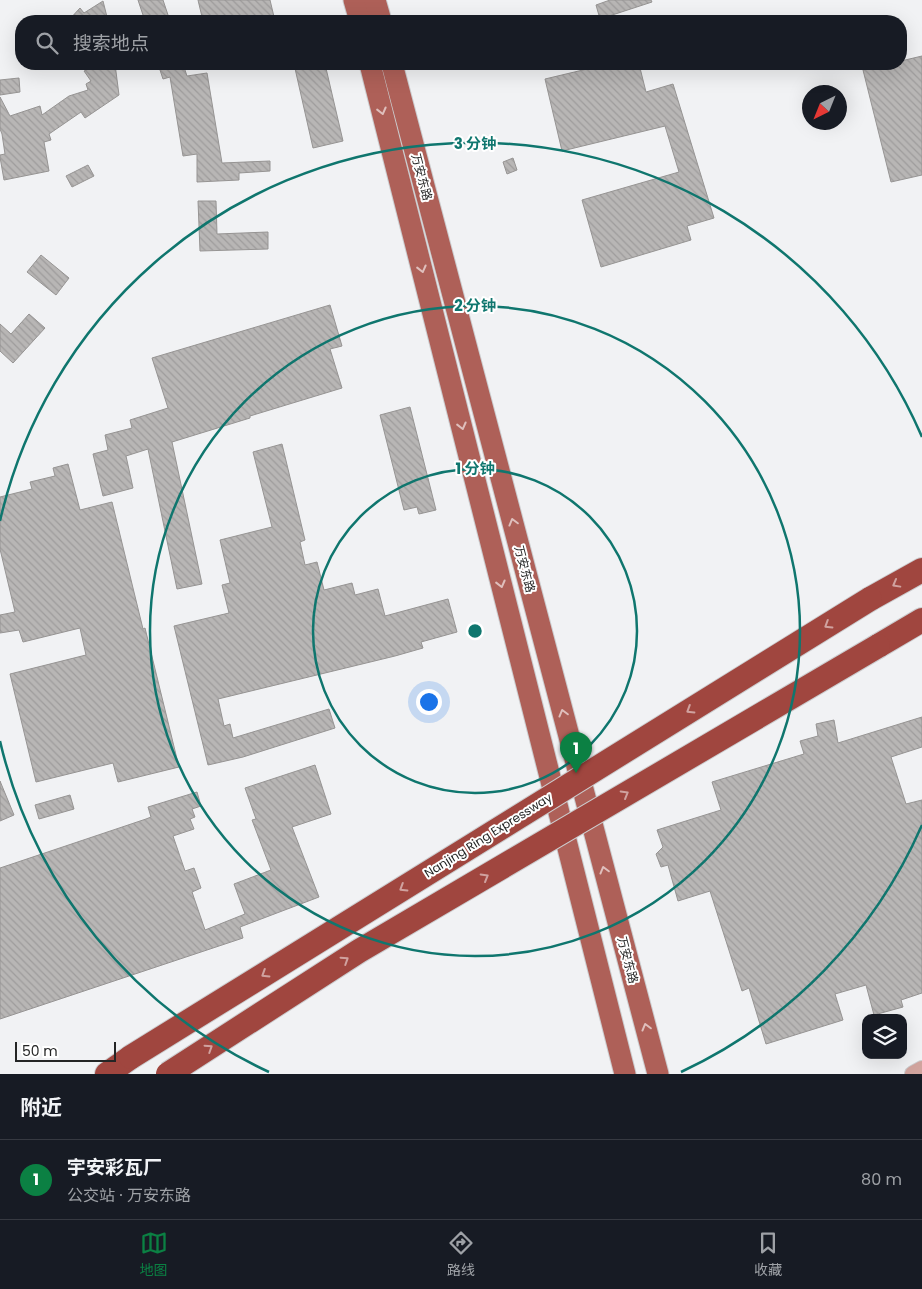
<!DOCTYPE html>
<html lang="zh">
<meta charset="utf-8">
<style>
:root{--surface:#171b24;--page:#242831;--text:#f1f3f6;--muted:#9ea1a6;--line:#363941;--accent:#0b8043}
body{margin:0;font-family:Poppins,"Noto Sans SC",sans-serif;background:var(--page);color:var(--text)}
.controls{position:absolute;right:15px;bottom:15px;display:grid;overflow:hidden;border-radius:10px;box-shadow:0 5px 20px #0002}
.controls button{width:45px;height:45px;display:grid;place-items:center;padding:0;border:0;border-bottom:1px solid var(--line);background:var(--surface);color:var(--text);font:25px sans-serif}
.compass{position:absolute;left:802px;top:85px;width:45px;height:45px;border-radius:50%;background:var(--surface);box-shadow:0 5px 20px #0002;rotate:223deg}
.scale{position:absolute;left:15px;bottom:12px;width:101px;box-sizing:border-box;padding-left:5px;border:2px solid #242525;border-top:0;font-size:14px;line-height:18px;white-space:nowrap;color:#242525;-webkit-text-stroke:4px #fff;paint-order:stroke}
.you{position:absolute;left:428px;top:701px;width:18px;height:18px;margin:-12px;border:4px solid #fff;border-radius:50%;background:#1a73e8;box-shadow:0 0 0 8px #1a73e833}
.badge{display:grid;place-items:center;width:32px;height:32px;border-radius:50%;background:var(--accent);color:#fff;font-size:16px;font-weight:700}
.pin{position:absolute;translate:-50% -41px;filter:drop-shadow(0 1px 2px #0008)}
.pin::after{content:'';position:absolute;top:26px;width:18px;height:15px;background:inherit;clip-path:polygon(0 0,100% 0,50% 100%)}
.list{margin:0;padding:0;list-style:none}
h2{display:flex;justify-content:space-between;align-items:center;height:65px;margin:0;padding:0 20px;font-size:21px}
h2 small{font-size:16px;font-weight:400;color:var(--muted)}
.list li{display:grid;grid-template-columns:32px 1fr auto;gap:15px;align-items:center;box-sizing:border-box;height:80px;padding:0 20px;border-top:1px solid var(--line)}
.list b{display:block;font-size:19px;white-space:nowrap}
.list p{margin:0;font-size:16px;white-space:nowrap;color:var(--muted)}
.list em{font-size:16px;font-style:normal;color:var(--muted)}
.icon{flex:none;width:28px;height:28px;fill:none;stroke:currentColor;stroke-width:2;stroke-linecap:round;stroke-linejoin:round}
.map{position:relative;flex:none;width:922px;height:1074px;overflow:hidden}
.search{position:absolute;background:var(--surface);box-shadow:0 5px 20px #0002;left:15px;right:15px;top:15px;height:55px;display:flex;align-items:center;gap:12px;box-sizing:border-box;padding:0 18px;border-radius:20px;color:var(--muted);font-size:19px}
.sheet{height:145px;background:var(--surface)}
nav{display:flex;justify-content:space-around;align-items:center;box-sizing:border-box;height:70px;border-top:1px solid var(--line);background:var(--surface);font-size:14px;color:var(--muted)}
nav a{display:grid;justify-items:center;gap:2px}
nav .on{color:var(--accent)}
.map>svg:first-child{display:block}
</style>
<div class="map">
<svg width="922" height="1074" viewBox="0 0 922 1074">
<defs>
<pattern id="building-back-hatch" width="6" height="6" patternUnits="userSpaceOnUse" patternTransform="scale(1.25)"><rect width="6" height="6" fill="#b8b6b5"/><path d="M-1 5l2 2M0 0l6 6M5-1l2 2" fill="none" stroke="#9e9c9c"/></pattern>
</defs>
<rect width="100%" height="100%" fill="#f1f2f4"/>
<g fill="url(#building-back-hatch)" stroke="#969493">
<path d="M138 0H163L170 21H145Z"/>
<path d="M198 0H270L275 21H203Z"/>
<path d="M610 0H651L652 2 600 19 596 5Z"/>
<path d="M103 1 108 21H68L80 8 84 13Z"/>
<path d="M922 56V175L891 182 863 70 890 64H901V61Z"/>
<path d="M101 64H115L119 95 85 118 81 112 49 134 51 140 44 142 49 171 4 180 0 157V155L5 154 2 134 0 129V97L10 116 40 106 42 115 69 96 88 90 86 84 91 81 84 71Z"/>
<path d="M158 64H183L187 76 207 73 222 163 270 161V171L239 173V180L197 182V154L183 156 170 77 163 79Z"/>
<path d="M294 64H325L343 141 313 148Z"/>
<path d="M608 64H639L646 92 673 84 714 218 687 226 691 240 601 267 582 200 679 172 665 126 562 151 545 79Z"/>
<path d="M19 78 20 92 0 95V80Z"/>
<path d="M513 158 517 170 507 174 503 162Z"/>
<path d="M88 165 94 176 72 187 66 176Z"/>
<path d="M198 201H216L217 234 268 232V249L200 251Z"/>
<path d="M41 255 69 278 56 295 27 272Z"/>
<path d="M330 305 342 346 330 349 342 388 250 416V418L172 442 202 584 177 589 148 449 126 456 133 488 103 496 93 454 108 450 105 435 132 428 130 420 168 408 152 358Z"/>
<path d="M29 314 45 328 13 363 0 351V324L11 334Z"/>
<path d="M410 407 436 510 419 514 417 507 404 510 380 415Z"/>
<path d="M282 444 305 540 300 542 305 565 317 562 324 590 352 583 355 595 378 589 385 616 448 599 457 632 421 642 423 648 395 656 218 699 224 726 230 724 233 738 329 709 335 728 243 757 208 765 174 626 229 613 222 585 230 583 220 540 272 527 253 452Z"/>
<path d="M68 464 80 510 112 502 143 629 145 628 179 767 118 782 113 763 36 782 10 674 86 655 80 628 23 642 19 630 0 633V615L15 612 0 549V497L32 489 30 482 55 476 53 468Z"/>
<path d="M922 717V747L891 757 906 804 922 800V993L901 1000 903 1007 874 1015 866 985 835 994 843 1020 766 1044 749 988 742 991 710 891 678 901 668 865 661 867 656 854 663 847 657 830 721 810 712 782 804 754 800 741 818 736 816 724 834 720 838 743Z"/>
<path d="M315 765 331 814 292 827 319 897 240 927 243 938 0 1019V868L146 819 151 817 148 807 197 792 201 806 192 809 195 817 190 819 194 829 173 836 185 871 194 868 201 888 192 892 205 930 245 914 234 884 271 870 252 820 256 819 245 788Z"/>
<path d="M0 781 14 815 0 821Z"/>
<path d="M70 795 74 809 39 819 35 805Z"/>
</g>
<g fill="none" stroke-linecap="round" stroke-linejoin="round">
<defs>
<path id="minor" d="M913 1074 922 1069"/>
<g id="major">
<path d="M354 0 360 21"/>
<path d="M375 0 381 21"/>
<path d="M370 64 625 1074"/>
<path d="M392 64 658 1074"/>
</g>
<g id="highway">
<path d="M870 599 922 570"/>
<path d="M878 646 922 620"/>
<path d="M107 1074 131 1057"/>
</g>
</defs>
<use href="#minor" stroke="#cccdcf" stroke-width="18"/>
<use href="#major" stroke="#cccdcf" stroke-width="23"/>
<use href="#highway" stroke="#cccdcf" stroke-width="26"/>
<use href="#minor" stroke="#d1a49e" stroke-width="16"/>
<use href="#major" stroke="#ae6058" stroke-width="21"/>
<use href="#highway" stroke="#a0463f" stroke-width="24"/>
<defs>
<g id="highway-bridge">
<path d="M131 1057 870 599"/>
<path d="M168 1074 359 951 878 646"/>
</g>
</defs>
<use href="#highway-bridge" stroke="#cccdcf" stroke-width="26" stroke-linecap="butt"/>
<use href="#highway-bridge" stroke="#a0463f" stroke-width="24"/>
</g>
<defs><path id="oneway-chevron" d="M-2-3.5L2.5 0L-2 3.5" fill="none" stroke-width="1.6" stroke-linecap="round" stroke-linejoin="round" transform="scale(1.25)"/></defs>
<g stroke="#dfbfbc">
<use href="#oneway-chevron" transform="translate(382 111) rotate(76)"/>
<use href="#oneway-chevron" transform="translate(422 269) rotate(76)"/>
<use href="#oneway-chevron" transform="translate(462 426) rotate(76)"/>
<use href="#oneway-chevron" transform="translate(513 522) rotate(-105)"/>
<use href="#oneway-chevron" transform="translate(501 584) rotate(76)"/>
<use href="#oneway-chevron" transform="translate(563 713) rotate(-105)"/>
<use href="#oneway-chevron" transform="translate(604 870) rotate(-105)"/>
<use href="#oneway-chevron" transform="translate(646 1027) rotate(-105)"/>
</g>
<g stroke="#d0a29f">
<use href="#oneway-chevron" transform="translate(896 584) rotate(151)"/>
<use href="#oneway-chevron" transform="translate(828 625) rotate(148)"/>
<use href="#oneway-chevron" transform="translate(690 710) rotate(148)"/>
<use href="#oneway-chevron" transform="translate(625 794) rotate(-30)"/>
<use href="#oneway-chevron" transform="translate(485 877) rotate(-30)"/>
<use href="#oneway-chevron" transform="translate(403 888) rotate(148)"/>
<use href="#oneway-chevron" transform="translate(345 960) rotate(-33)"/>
<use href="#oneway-chevron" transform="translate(265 974) rotate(148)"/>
<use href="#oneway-chevron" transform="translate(209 1048) rotate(-33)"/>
</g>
<g fill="none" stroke="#0f766e" stroke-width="2.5">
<circle cx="475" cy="631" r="162"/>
<circle cx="475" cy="631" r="325"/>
<path d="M922 825A487 487 0 0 1 681 1072M269 1072A487 487 0 0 1 0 741M0 521A487 487 0 0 1 922 437"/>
</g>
<g text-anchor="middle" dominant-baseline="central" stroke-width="4" stroke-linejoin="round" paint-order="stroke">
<g font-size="12" fill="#242525" stroke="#fff">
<text transform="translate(422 177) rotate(75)">万安东路</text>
<text transform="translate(525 569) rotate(75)">万安东路</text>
<text transform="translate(488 835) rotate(-32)">Nanjing Ring Expressway</text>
<text transform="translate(628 960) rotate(75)">万安东路</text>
</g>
</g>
<circle cx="475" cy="631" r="8" fill="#0f766e" stroke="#fff" stroke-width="2.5"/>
<g font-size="15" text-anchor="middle" font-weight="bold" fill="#0f766e" stroke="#fff" stroke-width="4" stroke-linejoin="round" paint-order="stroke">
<text x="475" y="149">3 分钟</text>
<text x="475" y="311">2 分钟</text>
<text x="475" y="474">1 分钟</text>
</g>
</svg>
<div class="controls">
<button><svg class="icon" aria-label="layers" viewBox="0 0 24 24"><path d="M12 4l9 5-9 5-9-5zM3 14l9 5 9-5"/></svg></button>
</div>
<svg class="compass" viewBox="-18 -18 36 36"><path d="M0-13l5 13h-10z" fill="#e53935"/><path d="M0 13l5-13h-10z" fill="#9ea1a6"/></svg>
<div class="scale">50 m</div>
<div class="you"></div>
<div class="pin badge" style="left:576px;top:773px">1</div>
<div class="search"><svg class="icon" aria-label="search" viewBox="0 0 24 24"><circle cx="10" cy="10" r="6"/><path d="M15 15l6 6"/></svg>搜索地点</div>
</div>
<section class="sheet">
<h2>附近<small></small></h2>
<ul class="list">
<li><span class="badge">1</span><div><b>宇安彩瓦厂</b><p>公交站 · 万安东路</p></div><em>80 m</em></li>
</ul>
</section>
<nav>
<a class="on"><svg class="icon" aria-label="map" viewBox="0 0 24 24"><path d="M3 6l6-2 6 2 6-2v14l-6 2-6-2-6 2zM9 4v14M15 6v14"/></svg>地图</a>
<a><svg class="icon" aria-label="directions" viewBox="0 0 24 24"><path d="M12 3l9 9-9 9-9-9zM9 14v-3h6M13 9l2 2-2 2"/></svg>路线</a>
<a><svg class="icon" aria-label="saved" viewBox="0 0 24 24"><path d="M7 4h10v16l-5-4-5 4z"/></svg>收藏</a>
</nav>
